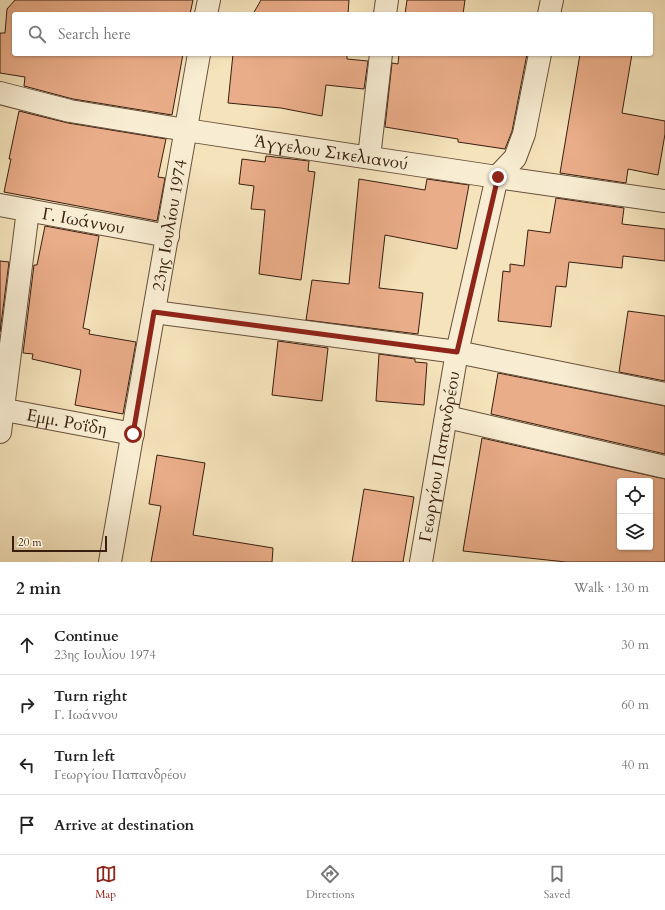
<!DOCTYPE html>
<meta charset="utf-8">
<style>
:root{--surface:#fff;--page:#f6f6f6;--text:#222;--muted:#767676;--line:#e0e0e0;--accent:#8f2418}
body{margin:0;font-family:Cardo,serif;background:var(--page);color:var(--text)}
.controls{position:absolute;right:12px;bottom:12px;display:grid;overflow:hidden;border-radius:4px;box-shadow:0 1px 3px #0004}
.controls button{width:36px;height:36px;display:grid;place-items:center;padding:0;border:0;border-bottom:1px solid var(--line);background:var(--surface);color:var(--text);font:20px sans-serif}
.scale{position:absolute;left:12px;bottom:10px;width:95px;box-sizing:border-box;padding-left:4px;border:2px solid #381e0f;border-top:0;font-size:11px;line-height:14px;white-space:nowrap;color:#381e0f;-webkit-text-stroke:3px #f8edd3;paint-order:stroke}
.stop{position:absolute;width:12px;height:12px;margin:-9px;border:3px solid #8f2418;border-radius:50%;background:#fff}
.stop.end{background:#8f2418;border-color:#fff;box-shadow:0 1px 4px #0008}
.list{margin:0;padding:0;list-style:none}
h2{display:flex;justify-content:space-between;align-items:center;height:52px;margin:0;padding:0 16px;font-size:17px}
h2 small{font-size:13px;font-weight:400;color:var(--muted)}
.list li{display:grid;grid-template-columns:26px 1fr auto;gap:12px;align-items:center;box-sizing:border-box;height:60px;padding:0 16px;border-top:1px solid var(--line)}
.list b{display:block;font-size:15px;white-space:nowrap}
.list p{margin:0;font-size:13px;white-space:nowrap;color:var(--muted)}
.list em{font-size:13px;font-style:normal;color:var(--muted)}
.icon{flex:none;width:22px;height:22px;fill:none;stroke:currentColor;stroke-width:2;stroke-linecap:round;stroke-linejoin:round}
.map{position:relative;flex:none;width:665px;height:562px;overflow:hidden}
.search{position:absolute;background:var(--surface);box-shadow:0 1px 3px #0004;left:12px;right:12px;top:12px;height:44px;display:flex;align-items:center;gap:10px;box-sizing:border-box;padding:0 14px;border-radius:4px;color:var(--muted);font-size:15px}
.sheet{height:292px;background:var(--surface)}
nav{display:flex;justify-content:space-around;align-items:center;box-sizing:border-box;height:56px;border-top:1px solid var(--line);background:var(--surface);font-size:11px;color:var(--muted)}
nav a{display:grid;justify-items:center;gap:2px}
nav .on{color:var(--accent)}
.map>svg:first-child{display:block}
</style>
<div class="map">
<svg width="665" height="562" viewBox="0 0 665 562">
<rect width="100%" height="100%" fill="#f5e3bb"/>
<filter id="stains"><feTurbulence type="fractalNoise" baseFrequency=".005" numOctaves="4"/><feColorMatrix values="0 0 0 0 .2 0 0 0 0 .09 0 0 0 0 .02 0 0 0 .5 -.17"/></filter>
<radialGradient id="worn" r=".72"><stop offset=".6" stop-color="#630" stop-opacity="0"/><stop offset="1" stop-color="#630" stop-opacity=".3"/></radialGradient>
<g fill="#eaad89" stroke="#381e0f" fill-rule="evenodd">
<path d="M15 0H193L190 14H14V54H183L172 115 73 99 24 86 25 77 0 73V33H5L7 9Z"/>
<path d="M261 0H349L348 14H253Z"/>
<path d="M407 0H465L463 14H405Z"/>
<path d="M233 54H347V59L368 61 364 89 326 85 322 116 281 108 228 103Z"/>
<path d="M399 54H527L512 131 505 149 458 142V139L385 127 392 63 398 64Z"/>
<path d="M580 54H632L622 113 665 121V134L658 175 628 169 626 183 560 173Z"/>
<path d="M19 111 68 123 166 139 158 177 165 178 157 221 4 192 11 159H9Z"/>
<path d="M266 156 309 161 308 171 315 172 301 280 259 274 265 210 251 209 254 186 239 184 242 159 265 162Z"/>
<path d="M359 179 425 190 427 179 469 185 457 249 385 235 379 288 423 293 418 334 306 320 312 280 349 284Z"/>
<path d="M556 198 624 208 622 224 665 229V261L623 256 622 268 569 262 566 287 556 286 551 327 498 321 503 271 510 272V264L524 266 528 230 550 233Z"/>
<path d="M45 226 99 236 83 328 90 330 89 334 136 342 123 414 75 405 81 370 32 359 33 354 23 353 34 265H37Z"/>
<path d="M0 261 9 262 0 332Z"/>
<path d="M628 311 665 316V381L619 372Z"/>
<path d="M278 341 328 348 322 401 272 395Z"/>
<path d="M379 354 415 359V362L427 363 424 405 376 401Z"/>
<path d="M498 373 665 406V454L491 414Z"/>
<path d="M482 438 665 479V562H566L463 551ZM620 481H650V547H620Z"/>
<path d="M157 455 205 463 193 535 273 548 272 562H151L161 506 149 504Z"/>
<path d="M364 489 414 497 403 562H352Z"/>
</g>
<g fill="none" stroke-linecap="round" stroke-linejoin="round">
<defs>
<g id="minor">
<path d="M385 14 387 0"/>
<path d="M0 93 70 111 186 130"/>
<path d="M369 157 381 54"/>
<path d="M497 177 665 201"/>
<path id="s1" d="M0 205 168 236"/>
<path d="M154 312 457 352 665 394"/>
<path id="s2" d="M0 409 133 434"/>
<path d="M447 417 665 467"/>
<path d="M0 432 28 210"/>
</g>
<g id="tertiary">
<path d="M206 14 209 0"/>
<path d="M549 14 552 0"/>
<path id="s3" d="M186 130 497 177"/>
<path id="s4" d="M110 562 199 54"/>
<path id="s5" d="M421 562 457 352 497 177 515 158 524 134 540 54"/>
</g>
</defs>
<use href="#minor" stroke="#674f3a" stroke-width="24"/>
<use href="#tertiary" stroke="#674f3a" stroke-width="24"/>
<use href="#minor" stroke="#f8edd3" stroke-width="22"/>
<use href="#tertiary" stroke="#f8edd3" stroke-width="22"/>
</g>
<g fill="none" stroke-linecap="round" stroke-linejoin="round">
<path stroke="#8f2418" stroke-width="5" d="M133 434 154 312 457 352 498 177"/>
</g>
<g text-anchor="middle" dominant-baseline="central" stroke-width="3.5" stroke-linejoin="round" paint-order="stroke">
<g font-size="17" fill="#381e0f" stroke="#f8edd3">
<text stroke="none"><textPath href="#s3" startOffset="147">Άγγελου Σικελιανού</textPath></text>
<text stroke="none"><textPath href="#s1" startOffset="85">Γ. Ιωάννου</textPath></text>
<text stroke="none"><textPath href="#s4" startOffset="342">23ης Ιουλίου 1974</textPath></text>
<text stroke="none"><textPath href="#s2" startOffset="68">Εμμ. Ροΐδη</textPath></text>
<text stroke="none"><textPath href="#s5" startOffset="107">Γεωργίου Παπανδρέου</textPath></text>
</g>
</g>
<rect width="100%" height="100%" filter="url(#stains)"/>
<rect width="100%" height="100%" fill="url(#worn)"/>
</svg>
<div class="controls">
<button><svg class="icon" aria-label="locate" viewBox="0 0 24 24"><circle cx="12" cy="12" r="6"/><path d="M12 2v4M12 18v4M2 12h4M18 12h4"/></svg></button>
<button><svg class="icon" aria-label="layers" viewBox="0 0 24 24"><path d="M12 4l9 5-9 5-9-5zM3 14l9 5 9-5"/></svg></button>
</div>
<div class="scale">20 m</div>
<div class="stop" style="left:133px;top:434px"></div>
<div class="stop end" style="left:498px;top:177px"></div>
<div class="search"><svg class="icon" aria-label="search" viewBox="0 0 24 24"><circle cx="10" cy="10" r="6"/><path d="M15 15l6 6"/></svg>Search here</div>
</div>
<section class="sheet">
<h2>2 min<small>Walk · 130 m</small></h2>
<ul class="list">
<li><svg class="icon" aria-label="ahead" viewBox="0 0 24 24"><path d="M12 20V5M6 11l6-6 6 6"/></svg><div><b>Continue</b><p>23ης Ιουλίου 1974</p></div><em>30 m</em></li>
<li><svg class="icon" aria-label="right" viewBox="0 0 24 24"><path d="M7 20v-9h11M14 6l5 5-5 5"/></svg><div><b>Turn right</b><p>Γ. Ιωάννου</p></div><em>60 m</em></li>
<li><svg class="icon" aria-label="left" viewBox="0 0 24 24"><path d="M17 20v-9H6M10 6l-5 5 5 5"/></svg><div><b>Turn left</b><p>Γεωργίου Παπανδρέου</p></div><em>40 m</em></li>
<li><svg class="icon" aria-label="arrive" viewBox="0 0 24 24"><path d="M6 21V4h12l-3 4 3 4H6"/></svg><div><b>Arrive at destination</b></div></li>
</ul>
</section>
<nav>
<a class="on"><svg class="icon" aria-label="map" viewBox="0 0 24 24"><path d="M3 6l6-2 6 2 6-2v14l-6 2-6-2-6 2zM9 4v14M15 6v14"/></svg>Map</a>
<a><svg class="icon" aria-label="directions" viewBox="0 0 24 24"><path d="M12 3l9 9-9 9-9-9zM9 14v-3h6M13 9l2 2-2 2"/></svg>Directions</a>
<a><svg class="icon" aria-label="saved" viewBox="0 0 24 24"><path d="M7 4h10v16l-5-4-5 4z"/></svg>Saved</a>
</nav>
